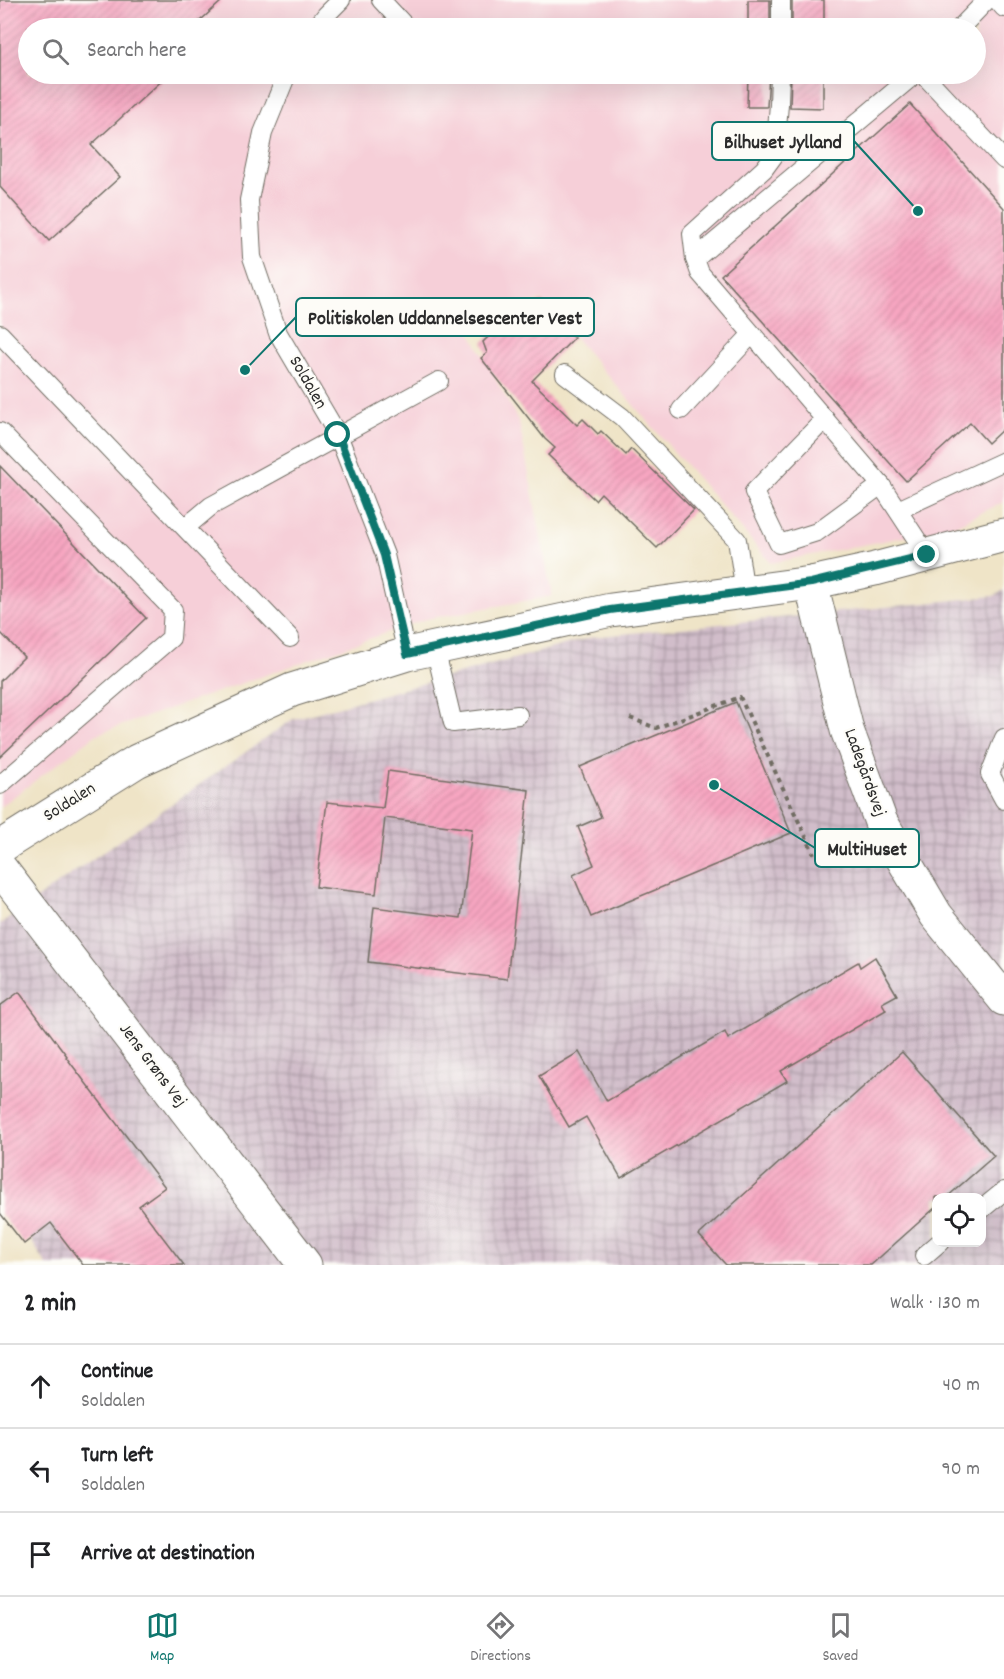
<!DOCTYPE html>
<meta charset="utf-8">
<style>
:root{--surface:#fff;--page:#f6f6f6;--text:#202124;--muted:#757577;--line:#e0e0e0;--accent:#0f766e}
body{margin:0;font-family:Dekko,sans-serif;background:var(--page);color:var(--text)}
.controls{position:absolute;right:18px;bottom:18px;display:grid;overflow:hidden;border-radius:12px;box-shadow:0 6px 24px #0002}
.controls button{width:54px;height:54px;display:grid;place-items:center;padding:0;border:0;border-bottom:2px solid var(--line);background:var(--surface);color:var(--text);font:30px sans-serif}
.stop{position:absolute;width:18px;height:18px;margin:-14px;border:4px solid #0f766e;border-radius:50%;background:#fff}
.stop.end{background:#0f766e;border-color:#fff;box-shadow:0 2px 6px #0008}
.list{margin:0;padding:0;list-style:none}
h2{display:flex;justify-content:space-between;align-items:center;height:78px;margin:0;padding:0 24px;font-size:26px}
h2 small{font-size:20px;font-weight:400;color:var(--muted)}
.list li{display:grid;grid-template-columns:39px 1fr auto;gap:18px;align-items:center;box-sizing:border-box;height:84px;padding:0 24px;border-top:2px solid var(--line)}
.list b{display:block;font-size:22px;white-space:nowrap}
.list p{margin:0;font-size:20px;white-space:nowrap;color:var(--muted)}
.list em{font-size:20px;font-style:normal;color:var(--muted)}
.icon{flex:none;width:33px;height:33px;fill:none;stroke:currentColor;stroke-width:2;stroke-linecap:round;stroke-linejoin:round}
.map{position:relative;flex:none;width:1004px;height:1265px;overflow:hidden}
.search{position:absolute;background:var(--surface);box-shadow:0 6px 24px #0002;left:18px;right:18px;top:18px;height:66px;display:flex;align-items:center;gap:15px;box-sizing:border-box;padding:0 21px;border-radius:33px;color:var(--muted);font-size:22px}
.sheet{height:330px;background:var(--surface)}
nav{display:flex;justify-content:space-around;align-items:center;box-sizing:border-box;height:84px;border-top:2px solid var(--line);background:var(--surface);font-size:16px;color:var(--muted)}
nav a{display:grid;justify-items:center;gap:3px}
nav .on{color:var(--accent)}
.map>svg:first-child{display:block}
</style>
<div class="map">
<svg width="1004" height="1265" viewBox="0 0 1004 1265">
<defs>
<pattern id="industrial-grid" width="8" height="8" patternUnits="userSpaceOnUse" patternTransform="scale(1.5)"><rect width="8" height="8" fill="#d1bdca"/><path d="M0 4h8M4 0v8" fill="none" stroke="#aa9aa4"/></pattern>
<pattern id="building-hatch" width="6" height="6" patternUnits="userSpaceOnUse" patternTransform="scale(1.5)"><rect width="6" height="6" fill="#f7a6c1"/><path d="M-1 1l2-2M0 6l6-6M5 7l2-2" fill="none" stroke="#d48fa6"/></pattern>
</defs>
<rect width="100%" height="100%" fill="#fdfcf7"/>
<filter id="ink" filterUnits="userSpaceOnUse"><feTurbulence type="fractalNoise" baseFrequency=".0167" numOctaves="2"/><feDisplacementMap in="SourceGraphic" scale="12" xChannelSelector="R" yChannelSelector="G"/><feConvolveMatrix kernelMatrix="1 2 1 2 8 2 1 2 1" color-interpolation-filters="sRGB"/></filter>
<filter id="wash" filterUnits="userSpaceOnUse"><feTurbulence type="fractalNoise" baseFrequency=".008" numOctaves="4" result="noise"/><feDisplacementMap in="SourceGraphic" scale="24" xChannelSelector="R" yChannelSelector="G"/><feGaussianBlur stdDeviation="1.35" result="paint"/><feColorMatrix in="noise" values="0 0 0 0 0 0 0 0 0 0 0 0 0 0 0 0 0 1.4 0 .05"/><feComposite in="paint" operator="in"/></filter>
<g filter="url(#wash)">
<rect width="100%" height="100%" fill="#efe4c7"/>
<path fill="#f6cfd8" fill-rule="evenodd" d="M0 0H1004V502L949 528 771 563 542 300 462 317 519 422 552 596 426 619 97 734 0 807ZM28 28H976V74H28Z"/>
<path fill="url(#industrial-grid)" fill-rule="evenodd" d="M1004 590V1265H47L0 1192V924L293 719 593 637 994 596ZM936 1198H982V1242H936Z"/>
<g id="blocks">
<g fill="url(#building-hatch)">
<path d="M0 0H223L192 28H28V74H165L167 76 91 145 120 177 49 241 0 187Z"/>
<rect x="748" y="0" width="22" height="28"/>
<rect x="792" y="0" width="32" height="28"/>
<path d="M748 74H769L767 107H747Z"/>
<path d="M791 74H823V108L790 107Z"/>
<path d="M910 104 1004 208V428L988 443 970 423 906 481 721 275Z"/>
<path d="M542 301 574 338 532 381 577 425 583 419 598 434 601 431 626 455 631 449 694 510 657 548 601 493 595 500 548 455 555 448 545 439 481 358 487 353 483 342 517 309Z"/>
<path d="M0 466 146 618 0 757V681L24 657 0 632Z"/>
<path d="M736 702 791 833 591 917 573 875 594 865 578 827 601 817 580 767Z"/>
<path d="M388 771 529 790 507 979 368 962 374 907 461 918 472 829 385 818 376 894 316 887 327 802 383 808Z"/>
<path d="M875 957 897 995 882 1003 886 1010 781 1071 787 1081 621 1178 586 1117 569 1127 539 1076 579 1052 607 1101 725 1032 728 1039 858 962 860 967Z"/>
<path d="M19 992 67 1056 66 1057 165 1187 139 1206 184 1265H83L51 1223 24 1244 0 1213V1006Z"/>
<path d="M902 1052 994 1156 947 1197H936V1207L871 1265H726L699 1235Z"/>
</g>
</g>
</g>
<g filter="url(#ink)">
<use href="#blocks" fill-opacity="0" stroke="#706c62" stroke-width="1.5"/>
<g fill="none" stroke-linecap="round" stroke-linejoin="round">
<defs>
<g id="service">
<path d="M381 0 407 28"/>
<path d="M997 0 1004 8"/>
<path d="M316 28 326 15 341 0"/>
<path d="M781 28V0"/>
<path d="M960 28 987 0"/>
<path d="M287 74 263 133 249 200 252 257 278 333 338 435 385 555 407 654"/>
<path d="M915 74 695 259 700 273 881 485 927 555"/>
<path d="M923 74 1004 160"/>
<path d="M695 259 692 234 764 169 775 154 779 104 780 74"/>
<path d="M0 334 290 638"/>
<path d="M565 374 622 417 737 540 745 592"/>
<path d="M681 410 752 334"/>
<path d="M825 419 754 492 779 544 817 532 881 485"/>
<path d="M0 432 173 610 171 638 0 785"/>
<path d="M898 510 1004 461"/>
<path d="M186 527 211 506 439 381"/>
<path d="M435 648 453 723 518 715"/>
<path d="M1004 738 990 774 1004 800"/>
<path d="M982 1209 1004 1191"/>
<path d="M924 1256 940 1242"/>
</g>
<g id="minor">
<path d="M811 583 847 730 881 822 936 915 1004 999"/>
<path d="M0 847 137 761 292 690 407 654 611 610 811 583 875 569 1004 535"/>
<path d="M0 868 305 1265"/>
</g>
</defs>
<use href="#service" stroke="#706c62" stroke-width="20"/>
<use href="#minor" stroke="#706c62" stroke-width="35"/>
<path stroke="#706c62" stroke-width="4" stroke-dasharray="4.5 4.5" stroke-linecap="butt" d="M630 718 656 728 740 697 814 854"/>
<use href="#service" stroke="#fff" stroke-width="18"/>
<use href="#minor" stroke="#fff" stroke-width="33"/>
</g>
</g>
<g fill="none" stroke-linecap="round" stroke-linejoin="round" filter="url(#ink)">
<path stroke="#0f766e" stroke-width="8" d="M338 435 384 555 407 654 610 610 811 583 927 555"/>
</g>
<g text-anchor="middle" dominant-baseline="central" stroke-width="4.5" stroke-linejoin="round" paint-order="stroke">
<g font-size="18" fill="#2b2b2b" stroke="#fdfcf7">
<text transform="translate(307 383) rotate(60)">Soldalen</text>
<text transform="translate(864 773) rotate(70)">Ladegårdsvej</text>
<text transform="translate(70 803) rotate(-32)">Soldalen</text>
<text transform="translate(152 1066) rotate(53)">Jens Grøns Vej</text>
</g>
</g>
<path fill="none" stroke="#0f766e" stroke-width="2" d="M918 211L854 141M245 370L296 317M714 785L815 848"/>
<g fill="#0f766e" stroke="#fdfcf7" stroke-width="2">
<circle cx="918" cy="211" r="6"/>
<circle cx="245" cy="370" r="6"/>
<circle cx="714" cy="785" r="6"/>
</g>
<g fill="#fdfcf7" stroke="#0f766e" stroke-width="2">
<rect x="712" y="122" width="142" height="38" rx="6"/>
<rect x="296" y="298" width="298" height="38" rx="6"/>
<rect x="815" y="829" width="104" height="38" rx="6"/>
</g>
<g font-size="20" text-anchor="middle" font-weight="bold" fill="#2b2b2b">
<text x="783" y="148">Bilhuset Jylland</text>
<text x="445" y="324">Politiskolen Uddannelsescenter Vest</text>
<text x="867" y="855">MultiHuset</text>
</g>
</svg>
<div class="controls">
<button><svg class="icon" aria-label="locate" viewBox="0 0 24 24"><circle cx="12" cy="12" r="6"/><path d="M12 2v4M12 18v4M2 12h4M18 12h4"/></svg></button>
</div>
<div class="stop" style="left:338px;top:435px"></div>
<div class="stop end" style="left:927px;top:555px"></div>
<div class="search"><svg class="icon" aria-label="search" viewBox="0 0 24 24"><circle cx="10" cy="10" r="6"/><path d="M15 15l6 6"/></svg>Search here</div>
</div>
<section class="sheet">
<h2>2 min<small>Walk · 130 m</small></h2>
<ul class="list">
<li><svg class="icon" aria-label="ahead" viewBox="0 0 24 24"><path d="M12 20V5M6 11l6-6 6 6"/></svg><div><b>Continue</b><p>Soldalen</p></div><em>40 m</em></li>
<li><svg class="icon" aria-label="left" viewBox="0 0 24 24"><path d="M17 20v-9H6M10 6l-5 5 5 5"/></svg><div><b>Turn left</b><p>Soldalen</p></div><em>90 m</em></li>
<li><svg class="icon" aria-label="arrive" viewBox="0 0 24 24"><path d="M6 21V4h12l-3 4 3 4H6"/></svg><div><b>Arrive at destination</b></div></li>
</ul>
</section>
<nav>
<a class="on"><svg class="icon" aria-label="map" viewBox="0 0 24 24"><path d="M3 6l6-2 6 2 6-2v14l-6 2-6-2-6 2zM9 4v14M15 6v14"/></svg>Map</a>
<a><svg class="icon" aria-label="directions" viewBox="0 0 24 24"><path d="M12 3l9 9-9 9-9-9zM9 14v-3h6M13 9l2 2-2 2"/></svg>Directions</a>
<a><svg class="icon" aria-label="saved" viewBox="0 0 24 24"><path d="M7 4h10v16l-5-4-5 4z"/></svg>Saved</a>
</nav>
